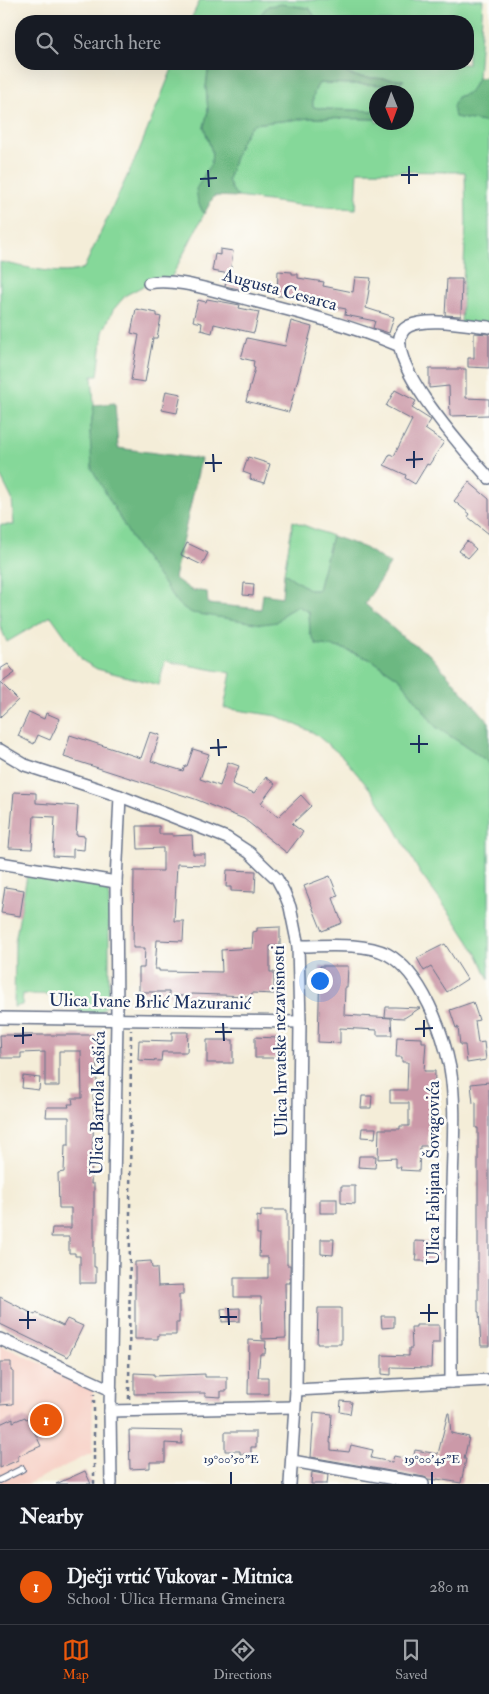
<!DOCTYPE html>
<meta charset="utf-8">
<style>
:root{--surface:#171b24;--page:#20242c;--text:#f1f3f6;--muted:#9ea1a6;--line:#363941;--accent:#ea580c}
body{margin:0;font-family:"IM FELL Double Pica",serif;background:var(--page);color:var(--text)}
.compass{position:absolute;left:369px;top:85px;width:45px;height:45px;border-radius:50%;background:var(--surface);box-shadow:0 5px 20px #0002;rotate:179deg}
.you{position:absolute;left:319px;top:980px;width:18px;height:18px;margin:-12px;border:4px solid #fff;border-radius:50%;background:#1a73e8;box-shadow:0 0 0 8px #1a73e833}
.badge{display:grid;place-items:center;width:32px;height:32px;border-radius:50%;background:var(--accent);color:#fff;font-size:16px;font-weight:700}
.pin{position:absolute;translate:-50% -50%;border:2px solid #fff;box-shadow:0 1px 5px #0006}
.list{margin:0;padding:0;list-style:none}
h2{display:flex;justify-content:space-between;align-items:center;height:65px;margin:0;padding:0 20px;font-size:21px}
h2 small{font-size:16px;font-weight:400;color:var(--muted)}
.list li{display:grid;grid-template-columns:32px 1fr auto;gap:15px;align-items:center;box-sizing:border-box;height:75px;padding:0 20px;border-top:1px solid var(--line)}
.list b{display:block;font-size:19px;white-space:nowrap}
.list p{margin:0;font-size:16px;white-space:nowrap;color:var(--muted)}
.list em{font-size:16px;font-style:normal;color:var(--muted)}
.icon{flex:none;width:28px;height:28px;fill:none;stroke:currentColor;stroke-width:2;stroke-linecap:round;stroke-linejoin:round}
.map{position:relative;flex:none;width:489px;height:1484px;overflow:hidden}
.search{position:absolute;background:var(--surface);box-shadow:0 5px 20px #0002;left:15px;right:15px;top:15px;height:55px;display:flex;align-items:center;gap:12px;box-sizing:border-box;padding:0 18px;border-radius:20px;color:var(--muted);font-size:19px}
.sheet{height:140px;background:var(--surface)}
nav{display:flex;justify-content:space-around;align-items:center;box-sizing:border-box;height:70px;border-top:1px solid var(--line);background:var(--surface);font-size:14px;color:var(--muted)}
nav a{display:grid;justify-items:center;gap:2px}
nav .on{color:var(--accent)}
.map>svg:first-child{display:block}
</style>
<div class="map">
<svg width="489" height="1484" viewBox="0 0 489 1484">
<rect width="100%" height="100%" fill="#fdfcf7"/>
<filter id="ink" filterUnits="userSpaceOnUse"><feTurbulence type="fractalNoise" baseFrequency=".02" numOctaves="2"/><feDisplacementMap in="SourceGraphic" scale="10" xChannelSelector="R" yChannelSelector="G"/><feConvolveMatrix kernelMatrix="1 2 1 2 8 2 1 2 1" color-interpolation-filters="sRGB"/></filter>
<filter id="wash" filterUnits="userSpaceOnUse"><feTurbulence type="fractalNoise" baseFrequency=".0096" numOctaves="4" result="noise"/><feDisplacementMap in="SourceGraphic" scale="20" xChannelSelector="R" yChannelSelector="G"/><feGaussianBlur stdDeviation="1.12" result="paint"/><feColorMatrix in="noise" values="0 0 0 0 0 0 0 0 0 0 0 0 0 0 0 0 0 1.4 0 .05"/><feComposite in="paint" operator="in"/></filter>
<g filter="url(#wash)">
<rect width="100%" height="100%" fill="#f4edd8"/>
<path fill="#f7d1c7" d="M0 1345 93 1387 92 1453 27 1484H0Z"/>
<g fill="#85d899" stroke="#50847c">
<path d="M200 0H483L478 78 469 93 457 97 455 117 489 123V327L461 325 466 223 465 172 358 171 356 209 298 205 238 197 231 188 228 180C234 161 239 139 253 124L310 118 376 119V122H406V92H376V111L325 109 313 107C312 97 314 91 319 83L388 85 399 84 404 80 359 77 347 74 336 64H468V21H318L309 8 268 6 255 21H190Z"/>
<path d="M174 64H209L206 87 208 111 204 127 212 152 211 164 205 172 198 202 204 214 169 282 149 283 126 295 113 310 103 332 98 376H92L94 405 90 433 115 507 134 543 179 605 277 622 285 613 298 606 309 612 310 633 316 644 341 648 372 660 400 679 436 727 472 750 489 763V980L479 957 454 919 420 873 393 824 374 794 342 756 314 733 277 716 224 708 231 673 165 661 159 685 97 669 83 661 51 616 7 642 0 626V525H14L12 499 0 475V262C22 266 64 278 84 268L138 153Z"/>
<path d="M293 521 332 536 318 590H310L284 573Z"/>
<path d="M28 870 102 883 107 888 109 898V999C108 1003 106 1007 103 1010 97 1015 80 1017 77 1008 76 1004 77 998 77 995L23 994 22 1005 14 1007 15 942Z"/>
</g>
<g fill="#6cb881" stroke="#447470">
<path d="M281 4 309 8 318 21H255L268 6Z"/>
<path d="M209 64H336L347 74 359 77 404 80 399 84 388 85 319 83C314 90 312 98 313 107L325 109 376 111V119L310 118 253 124C239 139 234 161 228 180L231 188 238 197 214 196 204 214 198 202 196 189 211 164 212 152 204 127 208 111 206 87Z"/>
<path d="M489 77V123L455 117 453 107 457 97 469 93 478 78Z"/>
<path d="M115 403 118 448 201 459 174 578 191 590 207 592 208 604 261 609 263 594 282 597 284 573 310 590H318L332 536 363 547 390 564 365 604 405 639 429 654 489 722V763L472 750 436 727 400 679 372 660 341 648 316 644 310 633 309 612 298 606 285 613 277 622 262 624 192 613 179 605 134 543 92 469 90 433 94 405Z"/>
</g>
<g id="blocks">
<g fill="#cb99a8">
<path d="M220 249 233 251 230 274 212 271 215 254 220 255Z"/>
<path d="M278 271 292 272V274H298V278L324 282 323 286 353 292 355 277 371 278 366 308 394 317 389 333 373 328 375 321 345 315 346 309 325 305V301L302 298V296H277Z"/>
<path d="M227 277 246 281 243 290 225 286Z"/>
<path d="M447 279H462L461 316 445 315Z"/>
<path d="M207 299 240 305 239 308 259 312 254 333 214 324 212 333 201 330 202 323 193 321 198 300 206 302Z"/>
<path d="M136 309 157 313V316L161 317 157 338H153L145 382 131 380 139 335 131 333Z"/>
<path d="M291 321 312 327 289 412 246 401 255 368 253 367 254 361 241 358 247 338 285 346Z"/>
<path d="M474 333 489 334V368L468 367V358H474Z"/>
<path d="M429 369H466V398L489 399V415L450 416 449 386 429 388Z"/>
<path d="M395 390 416 401 412 408 431 420 425 429 444 442 429 465 427 464 415 484 405 478 406 475 384 465 390 454 394 456 412 420 386 406Z"/>
<path d="M166 391 181 394 177 413 162 410Z"/>
<path d="M248 457 270 464 264 483 250 479 251 475 243 472Z"/>
<path d="M469 482 489 499V534L468 517 470 514 454 501Z"/>
<path d="M467 541 476 549 468 558 459 551Z"/>
<path d="M187 543 208 553 202 565 181 555Z"/>
<path d="M244 583 254 584 253 596 243 595Z"/>
<path d="M8 664 15 673 1 683 18 700 0 717V669Z"/>
<path d="M29 712 44 719 46 713 60 719 50 740 38 735 34 744 18 736Z"/>
<path d="M150 732 160 735 151 761 183 771 185 766H187L193 749 209 754 200 779 220 786 228 762 239 766 232 784 254 793 266 777 275 784 261 803 278 817 301 795 311 806 292 824 303 832 287 853 244 819 195 799 64 757 70 735 141 758Z"/>
<path d="M14 792 36 793V803L78 806 76 835 85 836 84 850 73 849V857L53 856 55 817 34 816 32 849 9 848Z"/>
<path d="M137 826H159V834H173L172 836 192 835 193 854H205V865L177 864 174 921H184L183 941 157 940 155 969H159V971L222 972 221 950 252 948 253 932 257 931V928L280 927V946H270V972H274V994L252 993 251 996 191 994V996H169V992H139V968H144L145 948H133L134 871H163V848L138 849Z"/>
<path d="M227 870 256 871 255 892 231 891V887H226Z"/>
<path d="M330 876 338 896 333 898 342 923 322 931 304 886Z"/>
<path d="M5 887 24 890 20 916 1 913Z"/>
<path d="M445 944 467 979 447 992 431 967 424 971 417 958Z"/>
<path d="M320 966H348L347 987H345L344 1015 391 1018 392 1035H377V1030L340 1028V1043L318 1042Z"/>
<path d="M473 1002 479 1020 475 1021 478 1043 484 1042 486 1060 467 1063 465 1045H460L458 1027 456 1028 450 1010Z"/>
<path d="M386 1007H395L420 1008 404 1018 385 1017Z"/>
<path d="M172 1032H188L187 1052H162L161 1061 138 1060 139 1040 172 1041Z"/>
<path d="M0 1035H96L97 1089H93L94 1116 91 1184H94V1267H96V1283H80V1256H75V1253H69V1237H51L52 1228H71V1208H59L58 1173 64 1172 65 1145H69V1117H46L47 1107H69L68 1104H73L72 1098H82L81 1051H59V1086H45V1052L21 1053V1058H1Z"/>
<path d="M255 1037 277 1038V1058H255Z"/>
<path d="M397 1037 422 1038V1042H426L424 1071H435L434 1098H437L436 1118 429 1117 428 1146H420L419 1171 400 1170 401 1167H396V1158L378 1159 379 1129H400V1126H409V1103H390V1090H407L408 1062H402V1057H396Z"/>
<rect x="207" y="1040" width="26" height="23"/>
<path d="M23 1076 40 1078 39 1090 22 1088Z"/>
<path d="M489 1082V1346H481L479 1312H478V1128H476V1102L473 1103 471 1084Z"/>
<path d="M362 1096H372L371 1108H361Z"/>
<path d="M362 1128H376L375 1138 361 1137Z"/>
<path d="M359 1156H376L375 1168 358 1167Z"/>
<path d="M341 1186H355V1204L341 1203Z"/>
<rect x="320" y="1199" width="17" height="14"/>
<path d="M261 1210H287V1265H290V1283H285L286 1338 262 1339 261 1297H234V1278H268V1257H259L260 1234H257V1216L261 1217Z"/>
<path d="M321 1239H334L333 1255 321 1254Z"/>
<path d="M415 1241 439 1242V1261H416L417 1255H415Z"/>
<path d="M151 1261 152 1268H157L158 1286 183 1285V1295H179V1323H176V1335H158V1339H135V1262Z"/>
<path d="M0 1297 35 1315 36 1313 63 1326 67 1319 83 1326 68 1357 0 1324Z"/>
<path d="M240 1308V1321L222 1322 221 1309Z"/>
<path d="M318 1308H341V1344H317Z"/>
<path d="M381 1316H394V1327L382 1328Z"/>
<path d="M416 1325H439V1343H432L431 1368 391 1367V1375L382 1374V1355L409 1356V1348H412L411 1327H416Z"/>
<path d="M249 1340 266 1341 265 1354H260L258 1377H268V1394H248Z"/>
<path d="M0 1362H11V1371H13V1404L0 1405Z"/>
<path d="M134 1373 154 1374V1376L205 1374V1377H227V1391H221V1397L205 1396V1393L134 1394Z"/>
<path d="M341 1401 352 1402 350 1414 340 1412Z"/>
<path d="M314 1412 332 1414 330 1443H331V1450L349 1452 351 1445 373 1450 371 1458 392 1462 394 1456 413 1460 415 1450 438 1454 448 1413H449L451 1433 469 1437 464 1459H466L461 1483 437 1479V1480L428 1479 424 1477 311 1457Z"/>
<path d="M25 1417 26 1419 28 1418 41 1446 18 1456V1460L0 1468V1424L13 1418V1422Z"/>
<path d="M129 1430 182 1431V1444L165 1443V1462H150V1468L130 1469Z"/>
<path d="M225 1432H256V1447H251V1454H240V1451H225Z"/>
<path d="M85 1471 91 1484H56Z"/>
<path d="M312 1472 328 1475 327 1484H311Z"/>
</g>
</g>
</g>
<g filter="url(#ink)">
<use href="#blocks" fill-opacity="0" stroke="#677289" stroke-width="1"/>
<g fill="none" stroke-linecap="round" stroke-linejoin="round">
<defs>
<path id="service" d="M0 1480 22 1469"/>
<g id="minor">
<path d="M149 283C173 278 207 289 231 295 289 310 345 323 400 346"/>
<path d="M489 327C467 325 429 317 409 326 368 346 473 460 489 478"/>
<path d="M0 750 25 765 120 796 227 838 250 853 277 879 284 892 290 907 298 946 300 1022 296 1390 290 1484"/>
<path d="M0 863 116 882"/>
<path d="M298 946C324 946 364 942 387 954 422 973 443 1032 450 1068 457 1107 452 1153 452 1193 451 1256 451 1319 451 1382"/>
<path d="M0 1018 300 1022"/>
<path d="M0 1339 111 1390"/>
<path d="M296 1390 489 1380"/>
<path d="M110 1411 294 1407"/>
<path d="M292 1461 423 1484"/>
<path d="M111 1484 110 1411 117 1020 116 882 120 796"/>
</g>
</defs>
<use href="#service" stroke="#677289" stroke-width="8"/>
<use href="#minor" stroke="#677289" stroke-width="14"/>
<g stroke="#677289" stroke-width="2.5" stroke-dasharray="4 4" stroke-linecap="butt">
<path d="M129 1399 131 1030"/>
<path d="M94 1484V1394"/>
</g>
<use href="#service" stroke="#fff" stroke-width="5.5"/>
<use href="#minor" stroke="#fff" stroke-width="11"/>
</g>
</g>
<path fill="none" stroke="#1b2f5e" stroke-width="2" d="M409 166V184M208 170 209 187M401 175H418M200 179 217 178M414 451V468M213 454 214 472M406 460 423 459M205 463H222M419 735V753M218 739 219 756M410 744H428M210 748 227 747M424 1020V1037M223 1023 224 1041M23 1027V1044M415 1029 433 1028M215 1032H232M14 1036 32 1035M429 1304V1322M228 1308 229 1325M28 1311V1329M420 1313H438M220 1317H237M19 1320H36M231 1472V1484M432 1472V1484"/>
<g text-anchor="middle" dominant-baseline="central" stroke-width="5" stroke-linejoin="round" paint-order="stroke">
<g font-size="18" fill="#1b2f5e" stroke="#fdfcf7">
<text transform="translate(280 290) rotate(15)">Augusta Cesarca</text>
<text transform="translate(150 1002) rotate(1)">Ulica Ivane Brlić Mazuranić</text>
<text transform="translate(280 1041) rotate(-91)">Ulica hrvatske nezavisnosti</text>
<text transform="translate(98 1103) rotate(-89)">Ulica Bartola Kašića</text>
<text transform="translate(433 1173) rotate(-90)">Ulica Fabijana Šovagovića</text>
</g>
</g>
<g font-size="12" text-anchor="middle" fill="#1b2f5e" stroke="#fdfcf7" stroke-width="5" stroke-linejoin="round" paint-order="stroke">
<text x="231" y="1463">19°00'50"E</text>
<text x="432" y="1463">19°00'45"E</text>
</g>
</svg>
<svg class="compass" viewBox="-18 -18 36 36"><path d="M0-13l5 13h-10z" fill="#e53935"/><path d="M0 13l5-13h-10z" fill="#9ea1a6"/></svg>
<div class="you"></div>
<div class="pin badge" style="left:46px;top:1420px">1</div>
<div class="search"><svg class="icon" aria-label="search" viewBox="0 0 24 24"><circle cx="10" cy="10" r="6"/><path d="M15 15l6 6"/></svg>Search here</div>
</div>
<section class="sheet">
<h2>Nearby<small></small></h2>
<ul class="list">
<li><span class="badge">1</span><div><b>Dječji vrtić Vukovar - Mitnica</b><p>School · Ulica Hermana Gmeinera</p></div><em>280 m</em></li>
</ul>
</section>
<nav>
<a class="on"><svg class="icon" aria-label="map" viewBox="0 0 24 24"><path d="M3 6l6-2 6 2 6-2v14l-6 2-6-2-6 2zM9 4v14M15 6v14"/></svg>Map</a>
<a><svg class="icon" aria-label="directions" viewBox="0 0 24 24"><path d="M12 3l9 9-9 9-9-9zM9 14v-3h6M13 9l2 2-2 2"/></svg>Directions</a>
<a><svg class="icon" aria-label="saved" viewBox="0 0 24 24"><path d="M7 4h10v16l-5-4-5 4z"/></svg>Saved</a>
</nav>
